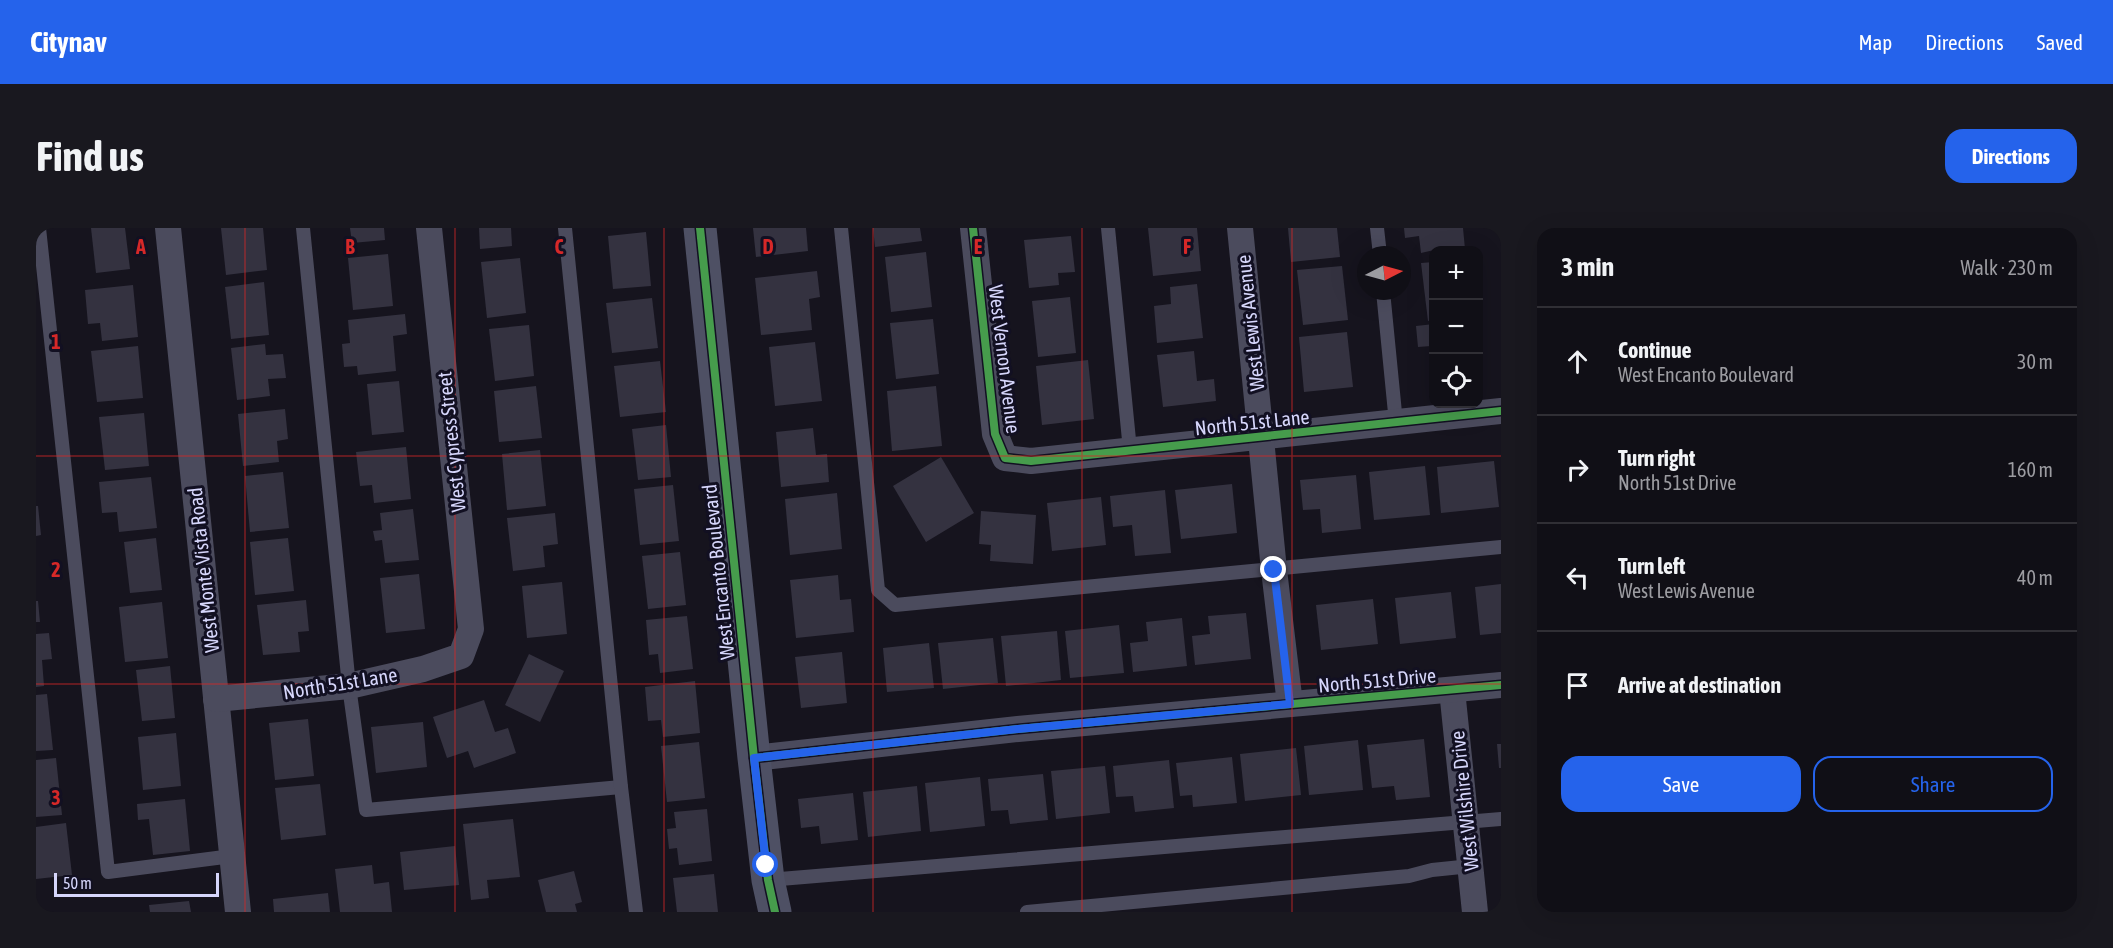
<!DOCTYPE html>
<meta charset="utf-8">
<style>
:root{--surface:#100f16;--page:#19181f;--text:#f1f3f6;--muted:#9c9ca1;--line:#302f35;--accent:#2563eb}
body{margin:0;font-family:"Asap Condensed",sans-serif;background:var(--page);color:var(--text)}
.controls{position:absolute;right:18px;top:18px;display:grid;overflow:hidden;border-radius:12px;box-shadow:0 6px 24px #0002}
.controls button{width:54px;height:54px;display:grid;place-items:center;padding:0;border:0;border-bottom:2px solid var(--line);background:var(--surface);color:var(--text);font:30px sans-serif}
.compass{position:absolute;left:1321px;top:18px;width:54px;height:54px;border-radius:50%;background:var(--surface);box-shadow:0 6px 24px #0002;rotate:84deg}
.scale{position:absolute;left:18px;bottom:15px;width:165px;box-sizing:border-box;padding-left:6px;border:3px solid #d6d6fb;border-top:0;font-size:16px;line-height:21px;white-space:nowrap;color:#d6d6fb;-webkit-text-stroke:4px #121022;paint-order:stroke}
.stop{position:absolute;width:18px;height:18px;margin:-14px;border:4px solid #2563eb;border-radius:50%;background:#fff}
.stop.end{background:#2563eb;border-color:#fff;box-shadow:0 2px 6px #0008}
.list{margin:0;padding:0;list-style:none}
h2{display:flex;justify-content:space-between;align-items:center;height:78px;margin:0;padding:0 24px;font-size:26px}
h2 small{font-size:20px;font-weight:400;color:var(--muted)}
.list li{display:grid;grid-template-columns:39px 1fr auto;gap:18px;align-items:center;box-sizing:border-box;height:108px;padding:0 24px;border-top:2px solid var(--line)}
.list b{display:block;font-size:22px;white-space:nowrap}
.list p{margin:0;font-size:20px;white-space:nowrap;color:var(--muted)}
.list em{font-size:20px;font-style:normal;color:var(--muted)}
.actions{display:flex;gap:12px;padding:18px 24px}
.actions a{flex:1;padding:14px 0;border:2px solid var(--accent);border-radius:18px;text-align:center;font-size:21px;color:var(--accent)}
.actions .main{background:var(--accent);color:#fff}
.icon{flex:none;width:33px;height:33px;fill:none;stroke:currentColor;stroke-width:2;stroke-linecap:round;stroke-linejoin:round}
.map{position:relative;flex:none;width:1465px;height:684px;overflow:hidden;border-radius:18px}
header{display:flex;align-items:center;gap:36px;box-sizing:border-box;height:84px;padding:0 30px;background:var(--accent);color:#fff}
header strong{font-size:28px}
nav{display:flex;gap:33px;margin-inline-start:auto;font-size:21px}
.intro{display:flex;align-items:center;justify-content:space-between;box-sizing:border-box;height:144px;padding:0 36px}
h1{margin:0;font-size:42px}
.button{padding:15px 27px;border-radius:18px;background:var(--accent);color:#fff;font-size:21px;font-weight:700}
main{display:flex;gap:36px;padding:0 36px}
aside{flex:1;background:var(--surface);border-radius:18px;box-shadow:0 6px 24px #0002}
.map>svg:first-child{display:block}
</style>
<header>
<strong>Citynav</strong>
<nav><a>Map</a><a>Directions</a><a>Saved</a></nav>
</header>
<div class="intro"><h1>Find us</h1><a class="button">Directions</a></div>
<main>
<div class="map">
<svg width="1465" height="684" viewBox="0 0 1465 684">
<rect width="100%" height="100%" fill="#16141e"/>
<g fill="#343240">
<path d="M55 0H89L94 41 60 45Z"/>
<path d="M185 0H227L231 42 190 47Z"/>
<path d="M314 0H348L349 12 316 15Z"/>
<path d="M443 0H475L476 18 444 21Z"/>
<path d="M717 0H770L772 23 720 29Z"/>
<path d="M837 0H884L886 13 839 19Z"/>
<path d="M1112 0H1161L1165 43 1117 48Z"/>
<path d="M1252 0H1301L1304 29 1255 34Z"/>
<path d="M1368 0H1427L1429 21 1398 22 1385 25 1383 8 1369 10Z"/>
<path d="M610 4 615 58 577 61 572 8Z"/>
<path d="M1035 8 1039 44 1022 45 1023 57 993 60 988 12Z"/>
<path d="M890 24 896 79 855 84 849 29Z"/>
<path d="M352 26 357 78 317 82 312 30Z"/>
<path d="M484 30 490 85 451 90 445 34Z"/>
<path d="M1398 34V92L1392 93 1385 35Z"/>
<path d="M1306 38 1312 92 1267 97 1261 42Z"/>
<path d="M781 43 784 69 773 71 776 102 725 107 719 50Z"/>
<path d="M228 54 233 107 195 111 189 59Z"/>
<path d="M1161 56 1167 110 1121 115 1118 78 1135 76 1134 59Z"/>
<path d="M97 57 102 109 66 113 64 95 52 96 49 62Z"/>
<path d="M1034 69 1040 125 1002 129 996 73Z"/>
<path d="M616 70 622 120 576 125 570 75Z"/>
<path d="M369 86 371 106 357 108 360 143 322 147 321 138 308 139 306 116 314 115 312 92Z"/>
<path d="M897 91 903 146 860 151 854 95Z"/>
<path d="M1398 96V125H1396L1395 118 1382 119 1380 98Z"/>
<path d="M493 97 498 148 459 153 453 101Z"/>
<path d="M1311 104 1317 159 1268 164 1263 109Z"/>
<path d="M779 114 786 173 739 178 733 119Z"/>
<path d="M229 116 230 127 247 126 250 150 232 151 234 168 201 172 195 120Z"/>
<path d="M102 118 107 170 61 174 55 123Z"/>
<path d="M1158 123 1161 153 1178 151 1180 173 1127 179 1121 127Z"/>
<path d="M1052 132 1058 191 1006 197 1000 138Z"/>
<path d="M624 133 630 184 584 189 578 138Z"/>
<path d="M363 153 368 204 336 207 331 156Z"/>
<path d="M500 158 506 210 463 214 458 163Z"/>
<path d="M900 158 906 218 856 223 851 163Z"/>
<path d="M249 181 252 211 241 213 243 234 207 238 202 186Z"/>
<path d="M108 185 113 238 69 242 63 189Z"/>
<path d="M630 197 635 249 602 252 596 201Z"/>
<path d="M777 200 780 227 791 226 793 254 745 259 740 204Z"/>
<path d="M370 219 375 271 338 275 336 257 324 258 320 224Z"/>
<path d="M504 222 510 278 471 282 466 226Z"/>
<path d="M905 229 938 285 890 314 857 258Z"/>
<path d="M1458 233 1463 279 1405 285 1401 239Z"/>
<path d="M1389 238 1394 287 1338 292 1333 244Z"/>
<path d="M247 244 253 300 214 304 209 248Z"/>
<path d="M1320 247 1325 301 1286 305 1284 281 1267 282 1264 252Z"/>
<path d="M115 249 121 300 83 304 81 284 66 285 63 254Z"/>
<path d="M1196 256 1201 305 1145 311 1139 262Z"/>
<path d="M637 257 643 313 604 317 598 261Z"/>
<path d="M1129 262 1135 325 1099 328 1096 297 1077 299 1074 268Z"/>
<path d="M801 265 806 321 754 327 749 271Z"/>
<path d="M1065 269 1070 317 1016 323 1011 275Z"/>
<path d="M0 278H2L5 307 0 308Z"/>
<path d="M377 281 383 332 349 335 346 312 339 313 337 303 346 302 344 285Z"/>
<path d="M945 283 1000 287 997 336 954 333 955 317 943 316Z"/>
<path d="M519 285 522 316 507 318 509 339 477 343 471 290Z"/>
<path d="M120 310 126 362 94 365 88 314Z"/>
<path d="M252 310 258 363 219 367 214 314Z"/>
<path d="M644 324 650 377 612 381 606 328Z"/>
<path d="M383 346 389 401 350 405 344 350Z"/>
<path d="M802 347 804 372 815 371 818 404 760 410 754 352Z"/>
<path d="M526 354 531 406 491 410 486 358Z"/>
<path d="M1465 356V405L1444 407 1439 359Z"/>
<path d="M1415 364 1420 410 1364 416 1359 370Z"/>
<path d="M1337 371 1342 416 1285 422 1280 377Z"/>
<path d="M270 372 273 403 262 404 264 424 227 427 221 377Z"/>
<path d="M0 373H2L4 394H0Z"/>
<path d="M126 374 132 430 89 434 83 379Z"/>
<path d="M1210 385 1215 431 1159 437 1156 408 1174 406 1172 388Z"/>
<path d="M651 388 657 441 624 445 622 426 613 427 610 392Z"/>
<path d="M1146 390 1151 438 1097 444 1094 415 1112 413 1110 394Z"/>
<path d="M1083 397 1088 445 1034 450 1029 403Z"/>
<path d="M1021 403 1025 452 970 458 965 408Z"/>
<path d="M13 405 16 431 6 432 8 458 0 459V406Z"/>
<path d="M957 410 962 455 907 461 902 415Z"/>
<path d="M893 415 898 460 851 464 847 420Z"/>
<path d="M806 424 811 475 765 480 759 429Z"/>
<path d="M493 426 528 443 504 494 469 477Z"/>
<path d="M134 438 139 490 106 493 100 442Z"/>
<path d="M659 453 664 505 627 509 625 492 612 493 609 459Z"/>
<path d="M11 466 17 522 0 523V467Z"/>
<path d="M448 472 459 504 472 500 480 525 438 540 432 523 411 530 397 489Z"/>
<path d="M272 491 278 548 239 552 233 495Z"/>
<path d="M387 494 391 539 340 545 335 499Z"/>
<path d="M140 505 145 558 107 562 102 509Z"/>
<path d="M1388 511 1394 569 1360 572 1358 558 1336 560 1331 517Z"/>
<path d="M1322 512 1327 562 1273 567 1268 518Z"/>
<path d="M663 514 669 570 631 574 625 518Z"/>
<path d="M1461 516H1465V540H1463Z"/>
<path d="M1260 520 1265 567 1209 573 1204 526Z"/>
<path d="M1196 529 1201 575 1157 579 1156 567 1144 568 1140 535Z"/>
<path d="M20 530 26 587 0 589V532Z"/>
<path d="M1133 532 1138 580 1099 584 1097 568 1080 569 1077 538Z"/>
<path d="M1069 538 1074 585 1020 591 1015 543Z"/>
<path d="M1007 546 1012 592 974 596 972 582 955 583 952 551Z"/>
<path d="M944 549 949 598 894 604 889 555Z"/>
<path d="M284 556 290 607 245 612 239 560Z"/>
<path d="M881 558 885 603 832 609 827 564Z"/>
<path d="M817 565 822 612 785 616 783 598 765 600 762 571Z"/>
<path d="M149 571 154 623 117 627 113 591 102 592 101 576Z"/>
<path d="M671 581 676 633 643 637 641 620 633 621 631 601 640 600 638 584Z"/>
<path d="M477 591 484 649 451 652 453 670 435 672 427 596Z"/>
<path d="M30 595 36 647 0 651V599Z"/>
<path d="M419 618 423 657 368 662 364 624Z"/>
<path d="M336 637 338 656 353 654 356 684H304L299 641Z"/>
<path d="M538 643 546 674 539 676 541 684H510L502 652Z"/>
<path d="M678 646 682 684H641L637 650Z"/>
<path d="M292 665 294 684H238L237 671Z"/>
<path d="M153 673 155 684H114L113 677Z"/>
</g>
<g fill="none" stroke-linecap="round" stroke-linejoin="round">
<g stroke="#4b4b5d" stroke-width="14">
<path d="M3 0 72 644 196 628"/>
<path d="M267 0 313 458 330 582 585 559"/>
<path d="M529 0 585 559 600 684"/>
<path d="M805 0 842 362 859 377 1465 319"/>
<path d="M1072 0 1094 222"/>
<path d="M1341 0 1344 27"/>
<path d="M1347 63 1360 195"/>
<path d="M732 652 1465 591"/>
<path d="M991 684 1373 648 1396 642 1435 638"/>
</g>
<g stroke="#4b4b5d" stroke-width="26">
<path d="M132 0 202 684"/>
<path d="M937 0 959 206 969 230 995 233 1465 183"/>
<path d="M1204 0 1238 342 1254 476"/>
<path d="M1416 462 1439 684"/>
<path d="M180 471 313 458 387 441 425 428 435 401 393 0"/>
<path d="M718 530 982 501 1465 457"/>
</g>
<path stroke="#4e5064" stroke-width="33" d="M664 0 718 530 732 652 739 684"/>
<defs>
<g id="cycleway">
<path d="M664 0 718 530 732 652 739 684"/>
<path d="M937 0 959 206 969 230 995 233 1465 183"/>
<path d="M718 530 982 501 1465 457"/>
</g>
</defs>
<use href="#cycleway" stroke="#121022" stroke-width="11"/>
<use href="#cycleway" stroke="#469c4c" stroke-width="8"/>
</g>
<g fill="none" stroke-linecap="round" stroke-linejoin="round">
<path stroke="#2563eb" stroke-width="8" d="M730 637 718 530 982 501 1254 476 1238 342"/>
</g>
<path fill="none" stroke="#d62828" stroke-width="1.5" stroke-opacity="0.55" d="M209 0V684M419 0V684M628 0V684M837 0V684M1046 0V684M1256 0V684M0 228H1465M0 456H1465"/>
<g text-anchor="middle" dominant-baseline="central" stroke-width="6" stroke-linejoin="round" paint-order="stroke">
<g font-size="20" fill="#d6d6fb" stroke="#121022">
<text transform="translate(1214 95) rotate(-96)">West Lewis Avenue</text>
<text transform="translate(969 131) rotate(83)">West Vernon Avenue</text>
<text transform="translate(1216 194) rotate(-6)">North 51st Lane</text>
<text transform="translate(415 214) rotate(-96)">West Cypress Street</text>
<text transform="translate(167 342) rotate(-96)">West Monte Vista Road</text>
<text transform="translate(682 344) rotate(-96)">West Encanto Boulevard</text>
<text transform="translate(1341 452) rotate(-5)">North 51st Drive</text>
<text transform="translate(304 455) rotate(-9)">North 51st Lane</text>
<text transform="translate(1428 573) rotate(-96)">West Wilshire Drive</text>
</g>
</g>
<g font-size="20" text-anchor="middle" font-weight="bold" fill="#d62828" stroke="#121022" stroke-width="6" stroke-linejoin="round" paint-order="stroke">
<text x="105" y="26">A</text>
<text x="314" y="26">B</text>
<text x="523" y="26">C</text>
<text x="732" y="26">D</text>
<text x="942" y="26">E</text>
<text x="1151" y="26">F</text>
<text x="20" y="121">1</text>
<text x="20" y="349">2</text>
<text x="20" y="577">3</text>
</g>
</svg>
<div class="controls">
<button>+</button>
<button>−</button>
<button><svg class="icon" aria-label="locate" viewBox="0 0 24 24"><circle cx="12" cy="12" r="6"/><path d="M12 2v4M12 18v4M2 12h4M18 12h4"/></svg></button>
</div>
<svg class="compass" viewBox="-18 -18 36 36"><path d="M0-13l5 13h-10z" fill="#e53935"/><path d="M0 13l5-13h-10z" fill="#9c9ca1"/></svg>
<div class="scale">50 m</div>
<div class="stop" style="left:730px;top:637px"></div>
<div class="stop end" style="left:1238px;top:342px"></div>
</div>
<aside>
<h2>3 min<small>Walk · 230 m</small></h2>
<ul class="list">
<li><svg class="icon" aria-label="ahead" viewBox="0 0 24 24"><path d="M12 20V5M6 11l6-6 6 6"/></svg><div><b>Continue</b><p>West Encanto Boulevard</p></div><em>30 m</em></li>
<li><svg class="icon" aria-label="right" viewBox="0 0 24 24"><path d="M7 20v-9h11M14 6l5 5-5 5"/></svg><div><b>Turn right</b><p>North 51st Drive</p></div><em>160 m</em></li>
<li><svg class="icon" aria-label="left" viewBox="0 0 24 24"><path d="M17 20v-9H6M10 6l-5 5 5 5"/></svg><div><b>Turn left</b><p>West Lewis Avenue</p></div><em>40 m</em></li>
<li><svg class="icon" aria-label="arrive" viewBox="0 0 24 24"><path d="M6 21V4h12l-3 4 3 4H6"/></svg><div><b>Arrive at destination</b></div></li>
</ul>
<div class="actions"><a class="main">Save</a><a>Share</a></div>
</aside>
</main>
